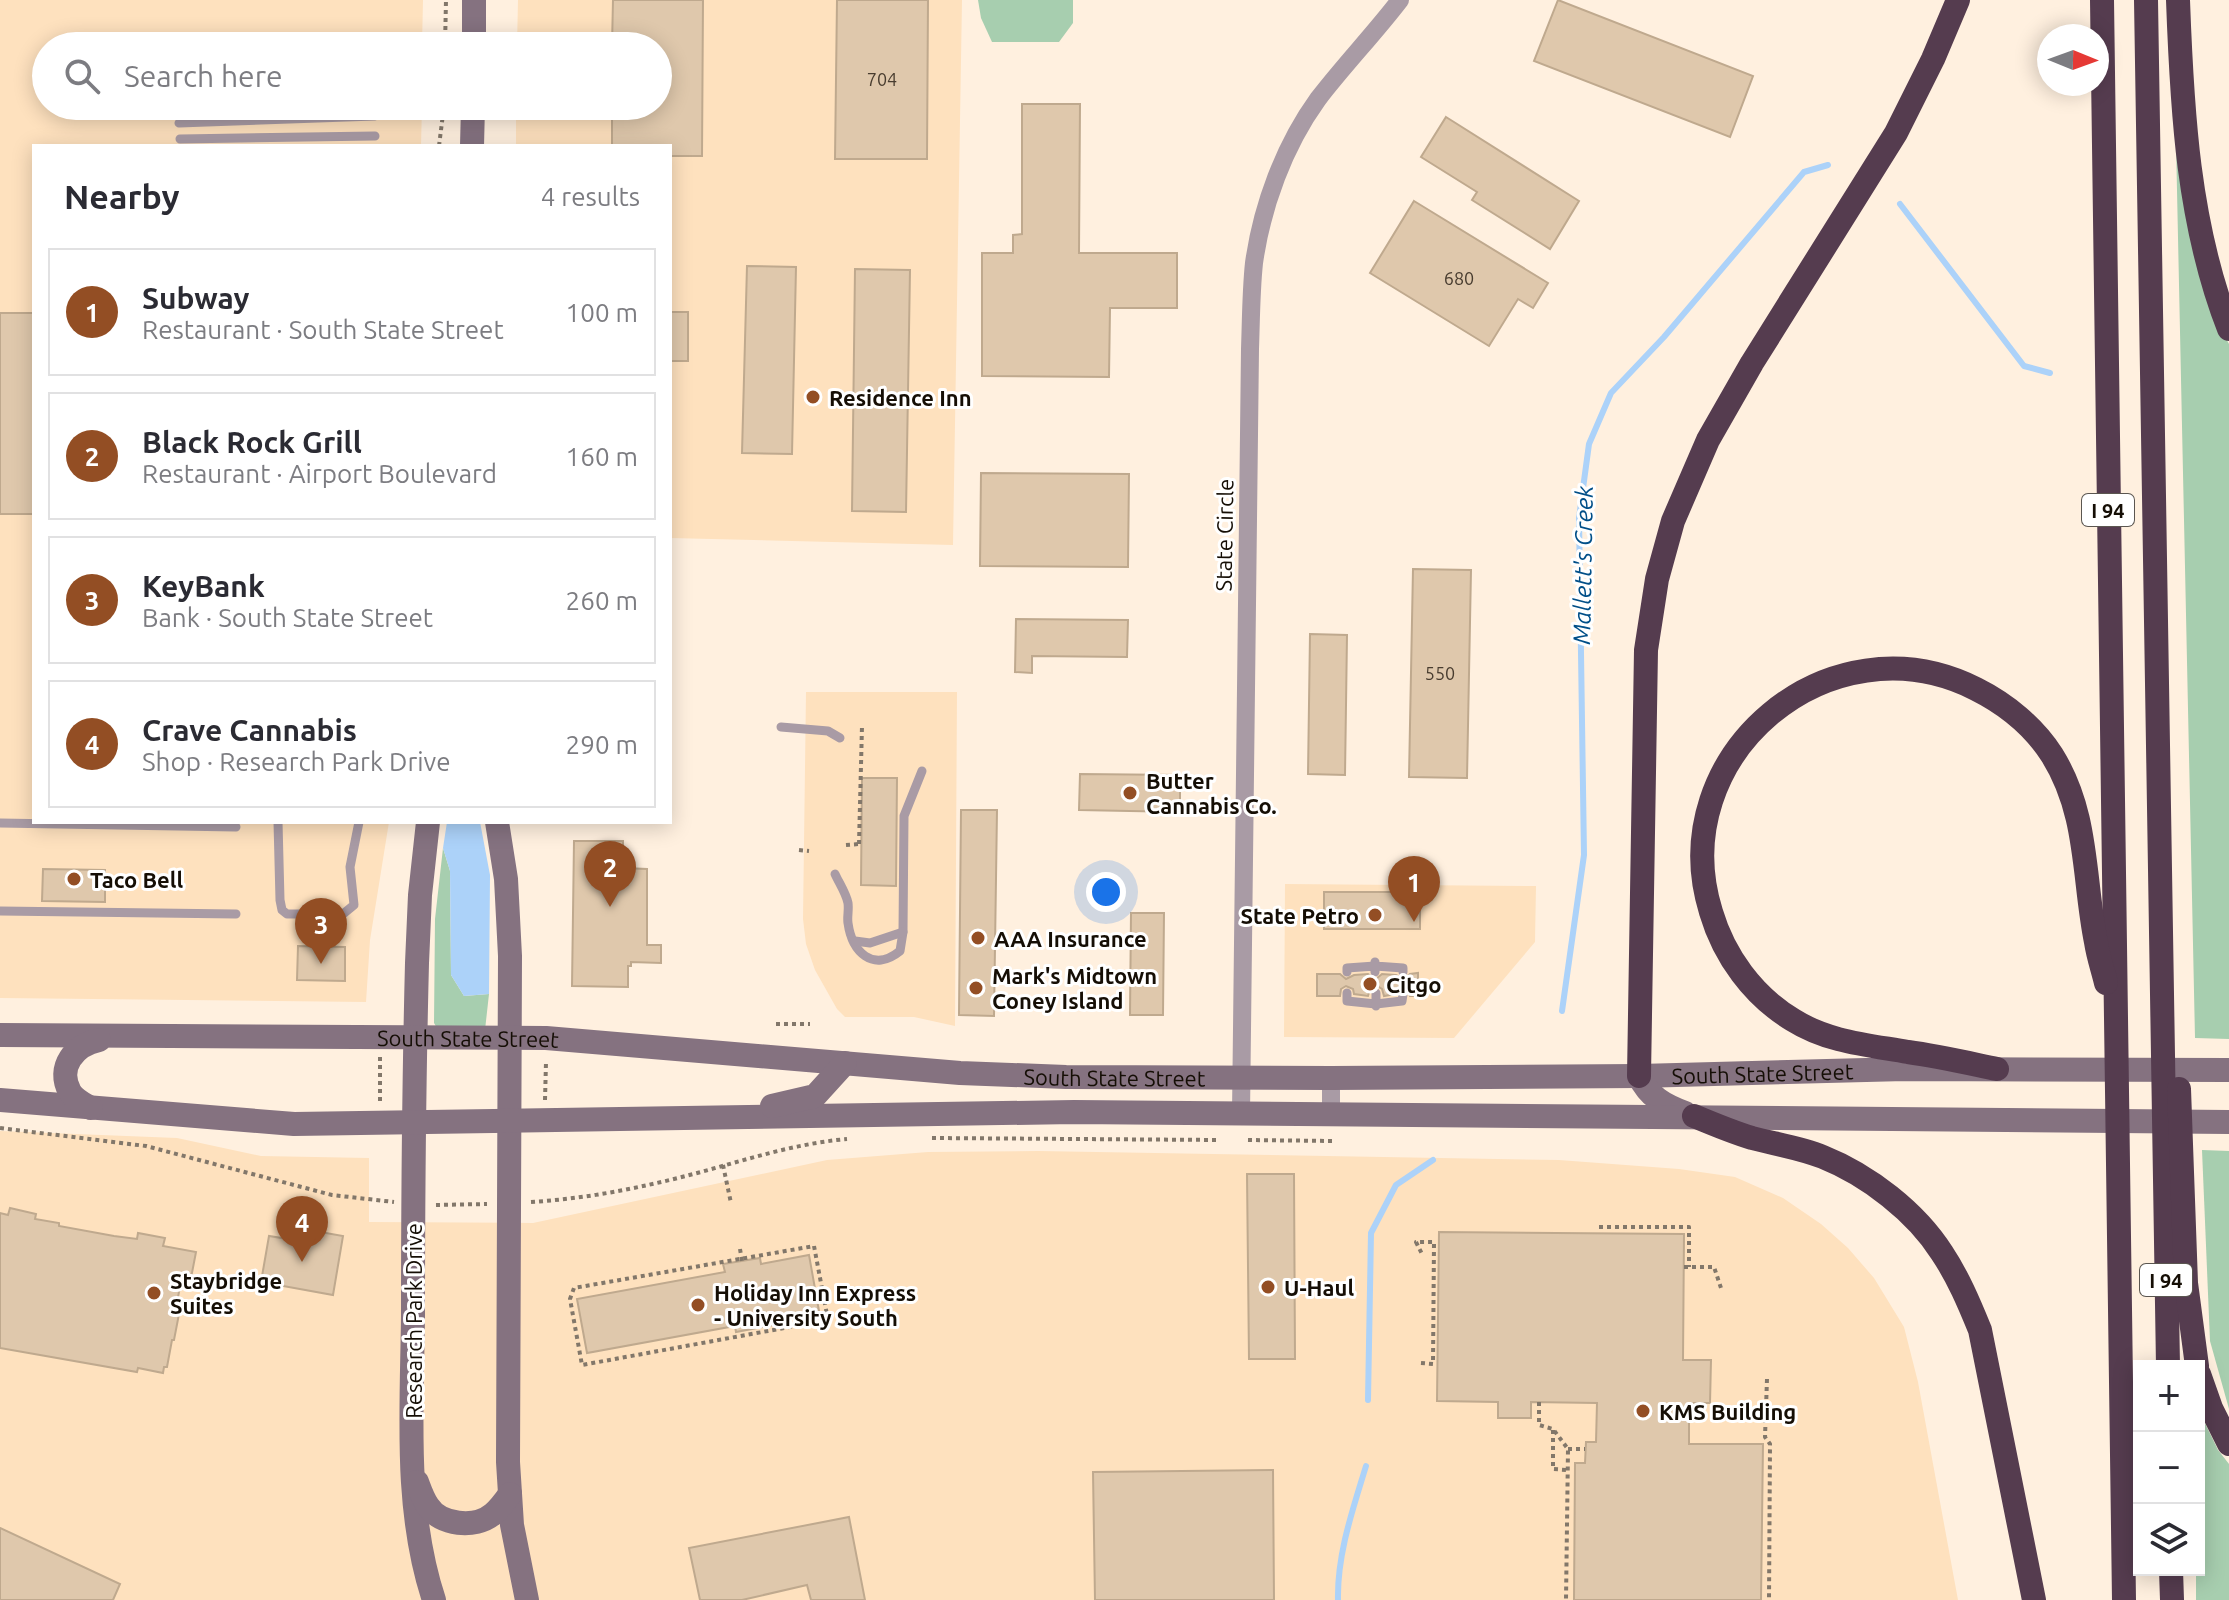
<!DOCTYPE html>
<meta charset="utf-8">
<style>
:root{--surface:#fff;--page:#f7f7f7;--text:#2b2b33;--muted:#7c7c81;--line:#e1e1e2;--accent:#934e24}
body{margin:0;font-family:Ubuntu,sans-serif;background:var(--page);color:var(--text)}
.controls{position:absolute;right:24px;bottom:24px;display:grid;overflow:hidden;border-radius:0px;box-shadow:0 4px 20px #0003}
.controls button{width:72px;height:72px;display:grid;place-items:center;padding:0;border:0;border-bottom:2px solid var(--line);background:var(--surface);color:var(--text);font:40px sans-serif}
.compass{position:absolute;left:2037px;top:24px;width:72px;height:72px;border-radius:50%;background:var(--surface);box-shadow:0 4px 20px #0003;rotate:91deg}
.you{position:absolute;left:1106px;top:892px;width:28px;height:28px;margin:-20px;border:6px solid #fff;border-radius:50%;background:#1a73e8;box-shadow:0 0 0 12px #1a73e833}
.badge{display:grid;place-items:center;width:52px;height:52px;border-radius:50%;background:var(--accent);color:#fff;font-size:26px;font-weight:700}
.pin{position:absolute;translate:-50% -66px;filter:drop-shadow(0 2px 4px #0008)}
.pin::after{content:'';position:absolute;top:42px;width:28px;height:24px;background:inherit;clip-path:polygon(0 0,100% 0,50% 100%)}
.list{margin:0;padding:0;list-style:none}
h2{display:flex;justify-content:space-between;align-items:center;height:104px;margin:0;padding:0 32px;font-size:34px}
h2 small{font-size:26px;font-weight:400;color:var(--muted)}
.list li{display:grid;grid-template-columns:52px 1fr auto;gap:24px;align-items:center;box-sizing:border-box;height:128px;margin:0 16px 16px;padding:0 16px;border:2px solid var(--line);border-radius:0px}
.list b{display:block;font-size:30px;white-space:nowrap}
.list p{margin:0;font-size:26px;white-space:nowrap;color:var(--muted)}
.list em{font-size:26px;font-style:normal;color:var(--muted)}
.icon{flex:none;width:44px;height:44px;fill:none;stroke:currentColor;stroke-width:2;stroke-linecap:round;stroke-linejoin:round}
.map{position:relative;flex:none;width:2229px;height:1600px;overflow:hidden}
.search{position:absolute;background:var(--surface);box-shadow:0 4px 20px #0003;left:32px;top:32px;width:640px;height:88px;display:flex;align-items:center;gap:20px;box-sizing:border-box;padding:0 28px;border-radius:44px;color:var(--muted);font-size:30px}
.panel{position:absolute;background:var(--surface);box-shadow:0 4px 20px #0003;left:32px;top:144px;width:640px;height:680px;border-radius:0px}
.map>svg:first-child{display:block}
</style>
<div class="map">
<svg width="2229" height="1600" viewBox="0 0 2229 1600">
<rect width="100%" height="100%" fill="#fff0df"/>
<g fill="#fee1be">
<path d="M0 0H423L422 46H46V106H422L421 146H34V822H389L370 940 366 1002 0 998Z"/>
<path d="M518 0H962L953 545 670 538V146H516V106H658V46H517Z"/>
<path d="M806 692H957L955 1026 914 1017H845L837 1009 815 970 806 944 803 919Z"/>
<path d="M1285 884 1536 886 1535 942 1454 1038 1284 1037Z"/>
<path d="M0 1131 177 1138 261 1156 369 1158V1222L533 1223 827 1160 928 1152 1038 1151 1559 1160 1679 1169 1735 1177 1783 1198 1821 1224 1848 1248 1874 1278 1904 1327 1918 1382 1958 1600H0Z"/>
</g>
<g fill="#a7ceaf">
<path d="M978 0H1073V23L1059 42H992L981 18Z"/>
<path d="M2176 143 2216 320 2229 344V1039L2195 1038Z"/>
<path d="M443 848 450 871 451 975 464 996 489 994 485 1030 437 1028 434 1023 435 919Z"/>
<path d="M2202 1150 2229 1151V1409L2210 1341Z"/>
<path d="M2199 1411 2218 1450 2229 1464V1600H2196V1570H2199Z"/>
</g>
<path fill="#acd2f9" d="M447 822H480L490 875 489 994 464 996 451 975 450 871 443 848Z"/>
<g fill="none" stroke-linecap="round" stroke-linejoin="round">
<g stroke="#acd2f9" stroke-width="6">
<path d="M1900 204 2024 366 2050 373"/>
<path d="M1562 1011 1584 855 1579 518 1589 444 1611 393 1664 337 1804 172 1828 165"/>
<path d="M1368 1400 1371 1233 1396 1185 1433 1160"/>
<path d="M1338 1600C1337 1554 1353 1509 1366 1466"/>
</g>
</g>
<g fill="#dfc8ac" stroke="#bfa98e" stroke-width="2">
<path d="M613 0H703L702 156H670V146H612V106H658V46H612Z"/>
<path d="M837 0H928L927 159H835Z"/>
<path d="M1558 0 1753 76 1730 137 1534 61Z"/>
<path d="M1022 104H1080L1079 253H1177V308H1110L1109 377 982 376V253H1013V235L1022 234Z"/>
<path d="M1446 117 1579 201 1550 249 1472 200 1477 192 1421 157Z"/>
<path d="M1414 201 1548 283 1533 308 1518 299 1489 346 1370 273Z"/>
<path d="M747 266 796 267 792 454 742 453Z"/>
<path d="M855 269 910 270 906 512 852 511Z"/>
<rect x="670" y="312" width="18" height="49"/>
<rect x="0" y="313" width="34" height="201"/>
<path d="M981 473 1129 474 1128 567 980 566Z"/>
<path d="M1413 569 1471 570 1467 778 1409 777Z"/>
<path d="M1016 619 1128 620 1127 657 1032 656V673L1015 672Z"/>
<path d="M1310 634 1347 635 1345 775 1308 774Z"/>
<path d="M1080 774 1180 775V812L1079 810Z"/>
<path d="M862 778H897L896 886 861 885Z"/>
<path d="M961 810H997L994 1016 959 1015Z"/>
<path d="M574 841H623V868L647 869V945H661V963L631 962V966H628V987L572 986Z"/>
<path d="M43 869 105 870V902L42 901Z"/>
<rect x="1324" y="892" width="96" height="37"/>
<path d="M1131 913H1164L1163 1015H1130Z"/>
<path d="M298 946 345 947V981L297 980Z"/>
<path d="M1418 973V996H1410L1408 989 1403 987 1398 989 1395 994 1384 996 1382 989 1377 986 1370 989 1368 996 1354 994 1353 989 1346 986 1341 989 1340 996H1317V974H1340L1346 979 1354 975 1368 974 1376 979 1382 974 1396 975 1404 979 1410 974Z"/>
<path d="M1247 1174H1294L1295 1359H1249Z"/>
<path d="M10 1208 36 1214 35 1219 59 1223V1226L114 1236 137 1239 138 1233 165 1238 163 1246 196 1252 191 1278 182 1276 175 1313 179 1314 174 1340H172L167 1367H164L163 1373 138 1368 137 1372 0 1348V1213L8 1215Z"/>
<path d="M309 1230 343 1236 333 1295 261 1282 269 1236 306 1242Z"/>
<path d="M1439 1232 1684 1234 1683 1360H1711L1710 1403H1689V1444H1763L1761 1600H1574L1575 1463H1585L1586 1442H1596L1597 1403 1531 1402V1418H1498V1402L1437 1401Z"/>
<path d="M809 1255 819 1311 772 1319 774 1325 736 1332 735 1326 587 1353 577 1299 725 1272 723 1264 760 1258 761 1264Z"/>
<path d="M1273 1470 1274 1600H1095L1093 1472Z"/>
<path d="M849 1517 865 1600H811L807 1585 742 1600H700L689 1548Z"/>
<path d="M0 1528 120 1584 113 1600H0Z"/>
</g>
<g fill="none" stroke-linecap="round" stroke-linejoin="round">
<g stroke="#82776a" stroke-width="4" stroke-dasharray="4 4" stroke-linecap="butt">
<path d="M445 46 446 0"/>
<path d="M439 146 444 106"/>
<path d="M859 844 862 726"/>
<path d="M846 845 859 844"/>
<path d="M799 850 809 851"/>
<path d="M776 1024H810"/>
<path d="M545 1100 546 1062"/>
<path d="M380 1101V1057"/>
<path d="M0 1128 146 1146 332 1195 394 1202"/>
<path d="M932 1138 1219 1140"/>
<path d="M1248 1140 1332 1141"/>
<path d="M723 1165 731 1203"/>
<path d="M531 1202C581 1199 629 1190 678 1178 734 1164 789 1144 847 1139"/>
<path d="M436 1205 487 1204"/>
<path d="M1599 1227H1689V1267"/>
<path d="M814 1246 828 1320 582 1365 570 1299 574 1288Z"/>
<path d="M740 1249 742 1261"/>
<path d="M1684 1267H1714L1722 1291"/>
<path d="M1421 1363 1433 1364 1434 1242H1416L1423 1256"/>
<path d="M1767 1379 1765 1437 1770 1444 1769 1600"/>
<path d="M1539 1402V1425L1553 1429 1568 1449 1566 1600"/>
<path d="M1553 1430V1469L1567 1470"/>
<path d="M1568 1449H1585"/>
</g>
<g stroke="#a99ba5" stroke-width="9">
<path d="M365 46H373"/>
<path d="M179 109 328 106"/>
<path d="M179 123 375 116"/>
<path d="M180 139 375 136"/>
<path d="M781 727 828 731 840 738"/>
<path d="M278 822 280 900 282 910 287 914H343L354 905 350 867 359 822"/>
<path d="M0 823 236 827"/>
<path d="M835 874C839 883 846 893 848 903 849 910 847 917 848 923 852 952 873 973 900 951L903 932 904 816 922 771"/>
<path d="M0 911 236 914"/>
<path d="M855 941 870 943 903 932"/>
<path d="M1375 962V966L1403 968V972"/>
<path d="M1347 972V968L1375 966V972"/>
<path d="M1347 993V1001L1376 1004V993"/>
<path d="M1376 1006V1004L1402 1001 1403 994"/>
</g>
<g stroke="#a99ba5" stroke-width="18">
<path d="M1331 1078V1114"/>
<path d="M1241 1114 1250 349C1251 321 1251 291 1254 263 1262 206 1284 146 1318 99 1344 65 1374 34 1400 0"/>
</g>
<g stroke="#857280" stroke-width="24">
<path d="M474 46V0"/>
<path d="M472 146 473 106"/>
<path d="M428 822 420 895 417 963C414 1081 413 1199 413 1316 412 1410 404 1510 434 1600"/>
<path d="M497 822 506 879 510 956 508 1462 512 1525 527 1600"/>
<path id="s1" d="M0 1035 546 1038 960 1073 1066 1077 1331 1078 1639 1076 1905 1069 2229 1070"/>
<path d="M1639 1076C1649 1097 1664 1105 1685 1113"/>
<path d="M0 1100 294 1124 1074 1112 2229 1122"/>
<path d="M772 1106 815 1096 845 1063"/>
<path d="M91 1108C84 1104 75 1100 70 1092 56 1067 75 1045 99 1040"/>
<path d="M417 1482C420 1490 423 1499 428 1506 440 1525 475 1529 493 1514 499 1509 505 1501 510 1494"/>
</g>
<g stroke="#553c4f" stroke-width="24">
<path d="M2102 0 2124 1600"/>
<path d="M2146 0 2168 1366"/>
<path d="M2178 0C2182 111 2188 224 2229 329"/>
<path d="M1997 1069C1968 1063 1938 1056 1908 1052 1868 1045 1828 1042 1793 1020 1753 996 1724 956 1711 912 1662 755 1830 615 1976 689 2006 704 2034 727 2052 755 2089 814 2083 878 2096 942 2098 956 2103 970 2106 983"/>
<path d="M1639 1076 1646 650 1657 579 1673 521 1708 440 1752 363 1896 133 1933 59 1958 0"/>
<path d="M2179 1089 2186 1283 2197 1366"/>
<path d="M1694 1116C1713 1124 1732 1132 1752 1138 1775 1144 1801 1148 1823 1157 1868 1175 1916 1212 1942 1253 1958 1277 1969 1303 1980 1330L2034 1600"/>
<path d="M2199 1374 2211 1408 2229 1444"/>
<path d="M2171 1570 2172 1600"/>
</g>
</g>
<g fill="#934e24" stroke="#fff" stroke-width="3">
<circle cx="813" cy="397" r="8"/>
<circle cx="1130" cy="793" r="8"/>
<circle cx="74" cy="879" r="8"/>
<circle cx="1375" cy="915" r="8"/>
<circle cx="978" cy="938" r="8"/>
<circle cx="1370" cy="984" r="8"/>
<circle cx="976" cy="988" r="8"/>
<circle cx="1268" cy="1287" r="8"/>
<circle cx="154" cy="1293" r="8"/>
<circle cx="698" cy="1305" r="8"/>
<circle cx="1643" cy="1411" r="8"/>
</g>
<g text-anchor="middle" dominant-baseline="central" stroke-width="6" stroke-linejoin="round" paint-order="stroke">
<g font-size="18" fill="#483c2f">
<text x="882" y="79">704</text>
<text x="1459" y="278">680</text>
<text x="1440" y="673">550</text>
</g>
<g fill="#fff" stroke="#5b5650" stroke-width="2">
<rect x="2082" y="494" width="52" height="32" rx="6"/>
<rect x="2140" y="1264" width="52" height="32" rx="6"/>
</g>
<g font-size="20" font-weight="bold" fill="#150e05">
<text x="2108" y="510">I 94</text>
<text x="2166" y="1280">I 94</text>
</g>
<g font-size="22" font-weight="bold" fill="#150e05" stroke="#fff" text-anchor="start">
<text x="829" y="397">Residence Inn</text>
<text x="1146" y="780">Butter<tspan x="1146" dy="25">Cannabis Co.</tspan></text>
<text x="90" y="879">Taco Bell</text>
<text x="1359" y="915" text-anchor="end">State Petro</text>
<text x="994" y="938">AAA Insurance</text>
<text x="992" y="975">Mark's Midtown<tspan x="992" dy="25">Coney Island</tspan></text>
<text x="1386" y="984">Citgo</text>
<text x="170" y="1280">Staybridge<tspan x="170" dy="25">Suites</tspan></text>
<text x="1284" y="1287">U-Haul</text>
<text x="714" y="1292">Holiday Inn Express<tspan x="714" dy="25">- University South</tspan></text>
<text x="1659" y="1411">KMS Building</text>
</g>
<g font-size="22" fill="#150e05" stroke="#fff">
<text transform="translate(1224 535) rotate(-89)">State Circle</text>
<text stroke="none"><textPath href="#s1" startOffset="468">South State Street</textPath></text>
<text stroke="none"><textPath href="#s1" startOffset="1764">South State Street</textPath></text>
<text stroke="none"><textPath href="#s1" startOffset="1116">South State Street</textPath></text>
<text transform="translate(413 1321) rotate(-90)">Research Park Drive</text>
</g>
<g font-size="24" font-style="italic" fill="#014f88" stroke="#fff">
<text transform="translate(1583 565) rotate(-89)">Mallett's Creek</text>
</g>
</g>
</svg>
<div class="controls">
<button>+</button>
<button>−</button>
<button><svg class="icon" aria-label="layers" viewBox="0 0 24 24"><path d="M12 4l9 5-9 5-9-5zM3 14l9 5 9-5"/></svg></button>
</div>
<svg class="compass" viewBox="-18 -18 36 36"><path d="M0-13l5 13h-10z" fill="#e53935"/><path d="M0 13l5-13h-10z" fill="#7c7c81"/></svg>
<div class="you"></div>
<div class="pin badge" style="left:1414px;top:922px">1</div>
<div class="pin badge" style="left:610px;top:907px">2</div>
<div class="pin badge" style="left:321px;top:964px">3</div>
<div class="pin badge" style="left:302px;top:1262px">4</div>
<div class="search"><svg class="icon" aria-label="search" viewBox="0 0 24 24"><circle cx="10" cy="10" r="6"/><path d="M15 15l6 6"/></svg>Search here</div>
<section class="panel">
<h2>Nearby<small>4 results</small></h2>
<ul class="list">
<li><span class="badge">1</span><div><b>Subway</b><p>Restaurant · South State Street</p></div><em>100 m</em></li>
<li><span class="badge">2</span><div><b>Black Rock Grill</b><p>Restaurant · Airport Boulevard</p></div><em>160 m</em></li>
<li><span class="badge">3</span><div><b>KeyBank</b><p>Bank · South State Street</p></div><em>260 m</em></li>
<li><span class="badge">4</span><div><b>Crave Cannabis</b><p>Shop · Research Park Drive</p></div><em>290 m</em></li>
</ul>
</section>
</div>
